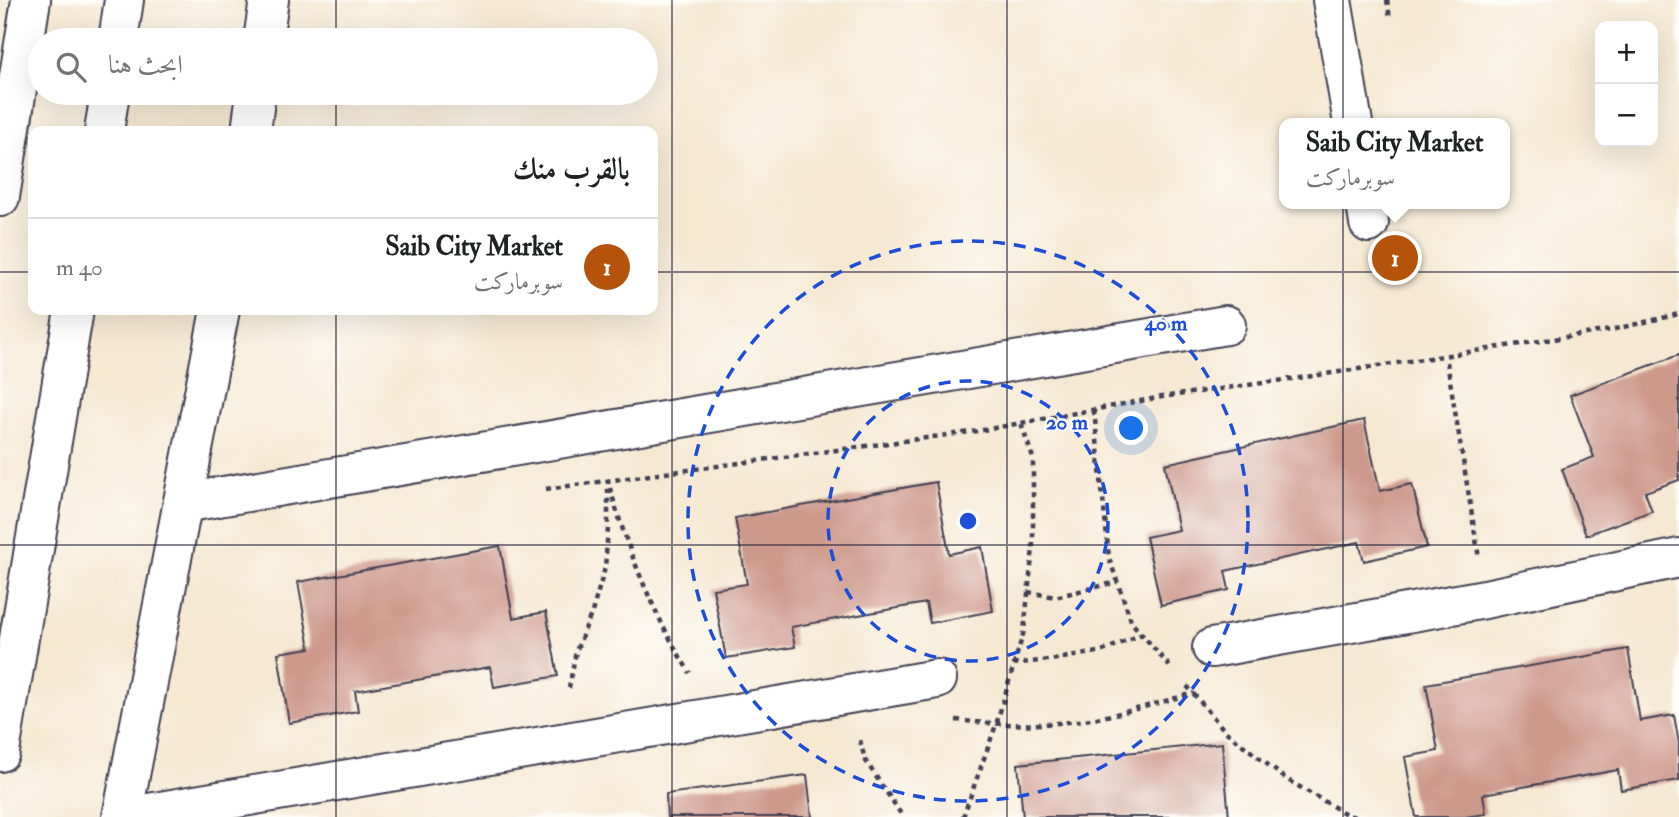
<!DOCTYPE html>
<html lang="ar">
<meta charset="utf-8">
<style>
:root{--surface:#fff;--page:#f6f6f6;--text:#202124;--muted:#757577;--line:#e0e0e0;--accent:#b45309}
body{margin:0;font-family:"IM FELL Double Pica",Amiri,serif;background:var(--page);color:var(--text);direction:rtl}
.controls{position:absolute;right:21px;top:21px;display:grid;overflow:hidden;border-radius:14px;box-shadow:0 7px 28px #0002}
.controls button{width:63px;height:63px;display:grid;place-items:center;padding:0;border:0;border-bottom:2px solid var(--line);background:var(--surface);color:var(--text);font:35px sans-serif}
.you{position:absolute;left:1132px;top:429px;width:24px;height:24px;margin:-18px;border:5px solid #fff;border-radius:50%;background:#1a73e8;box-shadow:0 0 0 10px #1a73e833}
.badge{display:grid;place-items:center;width:46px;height:46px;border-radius:50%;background:var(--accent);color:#fff;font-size:23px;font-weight:700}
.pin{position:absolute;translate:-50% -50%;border:4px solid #fff;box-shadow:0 2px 7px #0006}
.popup{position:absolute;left:1279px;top:118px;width:231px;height:91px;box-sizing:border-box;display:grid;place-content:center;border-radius:14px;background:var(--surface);filter:drop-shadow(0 2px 5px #0005);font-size:23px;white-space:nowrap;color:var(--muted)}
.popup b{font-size:26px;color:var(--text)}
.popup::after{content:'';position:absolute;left:50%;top:100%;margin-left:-14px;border:14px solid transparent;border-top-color:var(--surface)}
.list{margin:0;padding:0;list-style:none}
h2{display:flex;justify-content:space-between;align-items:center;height:91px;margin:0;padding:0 28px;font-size:30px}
h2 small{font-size:23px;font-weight:400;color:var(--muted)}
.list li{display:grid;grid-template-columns:46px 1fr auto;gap:21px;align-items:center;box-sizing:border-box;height:98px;padding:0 28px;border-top:2px solid var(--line)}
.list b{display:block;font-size:26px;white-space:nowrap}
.list p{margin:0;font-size:23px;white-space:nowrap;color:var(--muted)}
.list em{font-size:23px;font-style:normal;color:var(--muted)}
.icon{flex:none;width:38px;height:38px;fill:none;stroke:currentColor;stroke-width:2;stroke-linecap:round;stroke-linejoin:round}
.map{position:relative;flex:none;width:1679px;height:817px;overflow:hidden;direction:ltr}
.search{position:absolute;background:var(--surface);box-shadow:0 7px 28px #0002;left:28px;top:28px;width:630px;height:77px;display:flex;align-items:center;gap:18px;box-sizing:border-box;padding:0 24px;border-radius:38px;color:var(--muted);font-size:26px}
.panel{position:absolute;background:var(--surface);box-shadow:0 7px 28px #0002;left:28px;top:126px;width:630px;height:189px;border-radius:14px;direction:rtl}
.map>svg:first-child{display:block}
</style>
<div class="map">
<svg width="1679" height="817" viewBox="0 0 1679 817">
<rect width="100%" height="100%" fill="#fdfcf7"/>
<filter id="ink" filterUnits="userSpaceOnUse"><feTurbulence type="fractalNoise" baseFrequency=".0143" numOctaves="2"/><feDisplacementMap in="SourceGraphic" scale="14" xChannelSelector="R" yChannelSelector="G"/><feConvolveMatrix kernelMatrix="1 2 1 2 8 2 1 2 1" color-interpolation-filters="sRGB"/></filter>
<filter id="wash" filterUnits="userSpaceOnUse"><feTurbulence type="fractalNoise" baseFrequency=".00686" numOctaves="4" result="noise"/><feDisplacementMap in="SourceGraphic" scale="28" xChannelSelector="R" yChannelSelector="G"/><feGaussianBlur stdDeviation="1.57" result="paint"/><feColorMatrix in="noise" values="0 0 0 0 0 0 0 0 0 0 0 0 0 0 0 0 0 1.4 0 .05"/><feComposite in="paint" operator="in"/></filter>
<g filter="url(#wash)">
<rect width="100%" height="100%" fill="#f6e8d1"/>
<g id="blocks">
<g fill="#cd998b">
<path d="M1679 355V480L1645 492 1652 511 1586 535 1562 469 1594 457 1570 395Z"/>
<path d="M1364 420 1380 491 1412 484 1427 547 1364 561 1359 542 1225 571 1229 590 1161 605 1146 537 1179 530 1165 464Z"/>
<path d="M936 482 949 554 982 547 993 611 930 623 926 603 791 627 795 647 726 658 713 589 747 584 735 518Z"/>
<path d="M500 546 513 618 546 612 558 676 494 687 490 667 355 691 358 711 289 723 278 653 310 648 298 582Z"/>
<path d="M1628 649 1640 721 1674 715 1679 743V780L1621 790 1618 770 1483 794 1486 814 1465 817H1416L1405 757 1438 751 1426 684Z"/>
<path d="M1222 743 1229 817H1023L1018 764Z"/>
<path d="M807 775 812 817H667L666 794Z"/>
</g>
</g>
</g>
<g filter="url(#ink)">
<use href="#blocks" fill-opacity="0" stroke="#424052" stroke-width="2"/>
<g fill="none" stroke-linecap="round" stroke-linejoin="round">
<defs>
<g id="minor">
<path d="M1332 0 1353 123"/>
<path d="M263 40 269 0"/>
<path d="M251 131 256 93"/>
<path d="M1366 204 1369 223"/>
<path d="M183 503 1226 325"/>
<path d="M1212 648 1485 599 1679 558"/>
<path d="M122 817 220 310"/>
<path d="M125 817 937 679"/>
</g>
<g id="tertiary">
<path d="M118 40 124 0"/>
<path d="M104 131 110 93"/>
<path d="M0 197 31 0"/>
<path d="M0 752 74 310"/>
</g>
</defs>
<use href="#minor" stroke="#424052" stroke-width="42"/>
<use href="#tertiary" stroke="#424052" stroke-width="42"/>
<g stroke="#424052" stroke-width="4.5" stroke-dasharray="5 5" stroke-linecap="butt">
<path d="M1387 0 1390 18"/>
<path d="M1447 362 1479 558"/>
<path d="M1094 410 1109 558 1132 623 1172 669"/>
<path d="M610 488C628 552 654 616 690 673"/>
<path d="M546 489 978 431 1162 397 1313 376 1611 330 1679 314"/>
<path d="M1028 592 1055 597 1117 582"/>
<path d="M1013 664 1057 659 1103 651 1142 634"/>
<path d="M1187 686 1225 731 1286 779 1346 814 1355 817"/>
<path d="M569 688 576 651 592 612 605 568 608 528V480"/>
<path d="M956 720C990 724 1024 726 1058 723 1104 720 1150 705 1194 693"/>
<path d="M860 740 865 760 903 817"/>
<path d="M963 817 996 725 1024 631 1033 548V458L1021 423"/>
</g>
<use href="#minor" stroke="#fff" stroke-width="38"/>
<use href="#tertiary" stroke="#fff" stroke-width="38"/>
</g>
</g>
<path fill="none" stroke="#22223b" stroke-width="2" stroke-opacity="0.55" d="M336 0V40M672 0V817M1007 0V817M1343 0V817M336 93V131M0 272H33M653 272H1679M336 310V817M0 545H1679"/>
<g fill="none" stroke="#1d4ed8" stroke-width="3.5" stroke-dasharray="12 9">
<circle cx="968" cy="521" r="140"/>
<circle cx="968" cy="521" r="280"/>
</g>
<circle cx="968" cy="521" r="10" fill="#1d4ed8" stroke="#fdfcf7" stroke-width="3.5"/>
<g font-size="21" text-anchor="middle" font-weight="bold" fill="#1d4ed8" stroke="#fdfcf7" stroke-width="5" stroke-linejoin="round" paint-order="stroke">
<text x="1166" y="330">40 m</text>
<text x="1067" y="429">20 m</text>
</g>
</svg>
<div class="controls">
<button>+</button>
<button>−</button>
</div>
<div class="you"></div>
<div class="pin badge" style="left:1395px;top:258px">1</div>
<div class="popup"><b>Saib City Market</b>سوبرماركت</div>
<div class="search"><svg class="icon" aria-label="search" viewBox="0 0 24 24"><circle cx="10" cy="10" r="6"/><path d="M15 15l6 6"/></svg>ابحث هنا</div>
<section class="panel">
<h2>بالقرب منك<small></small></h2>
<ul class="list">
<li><span class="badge">1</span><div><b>Saib City Market</b><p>سوبرماركت</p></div><em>40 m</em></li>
</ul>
</section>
</div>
